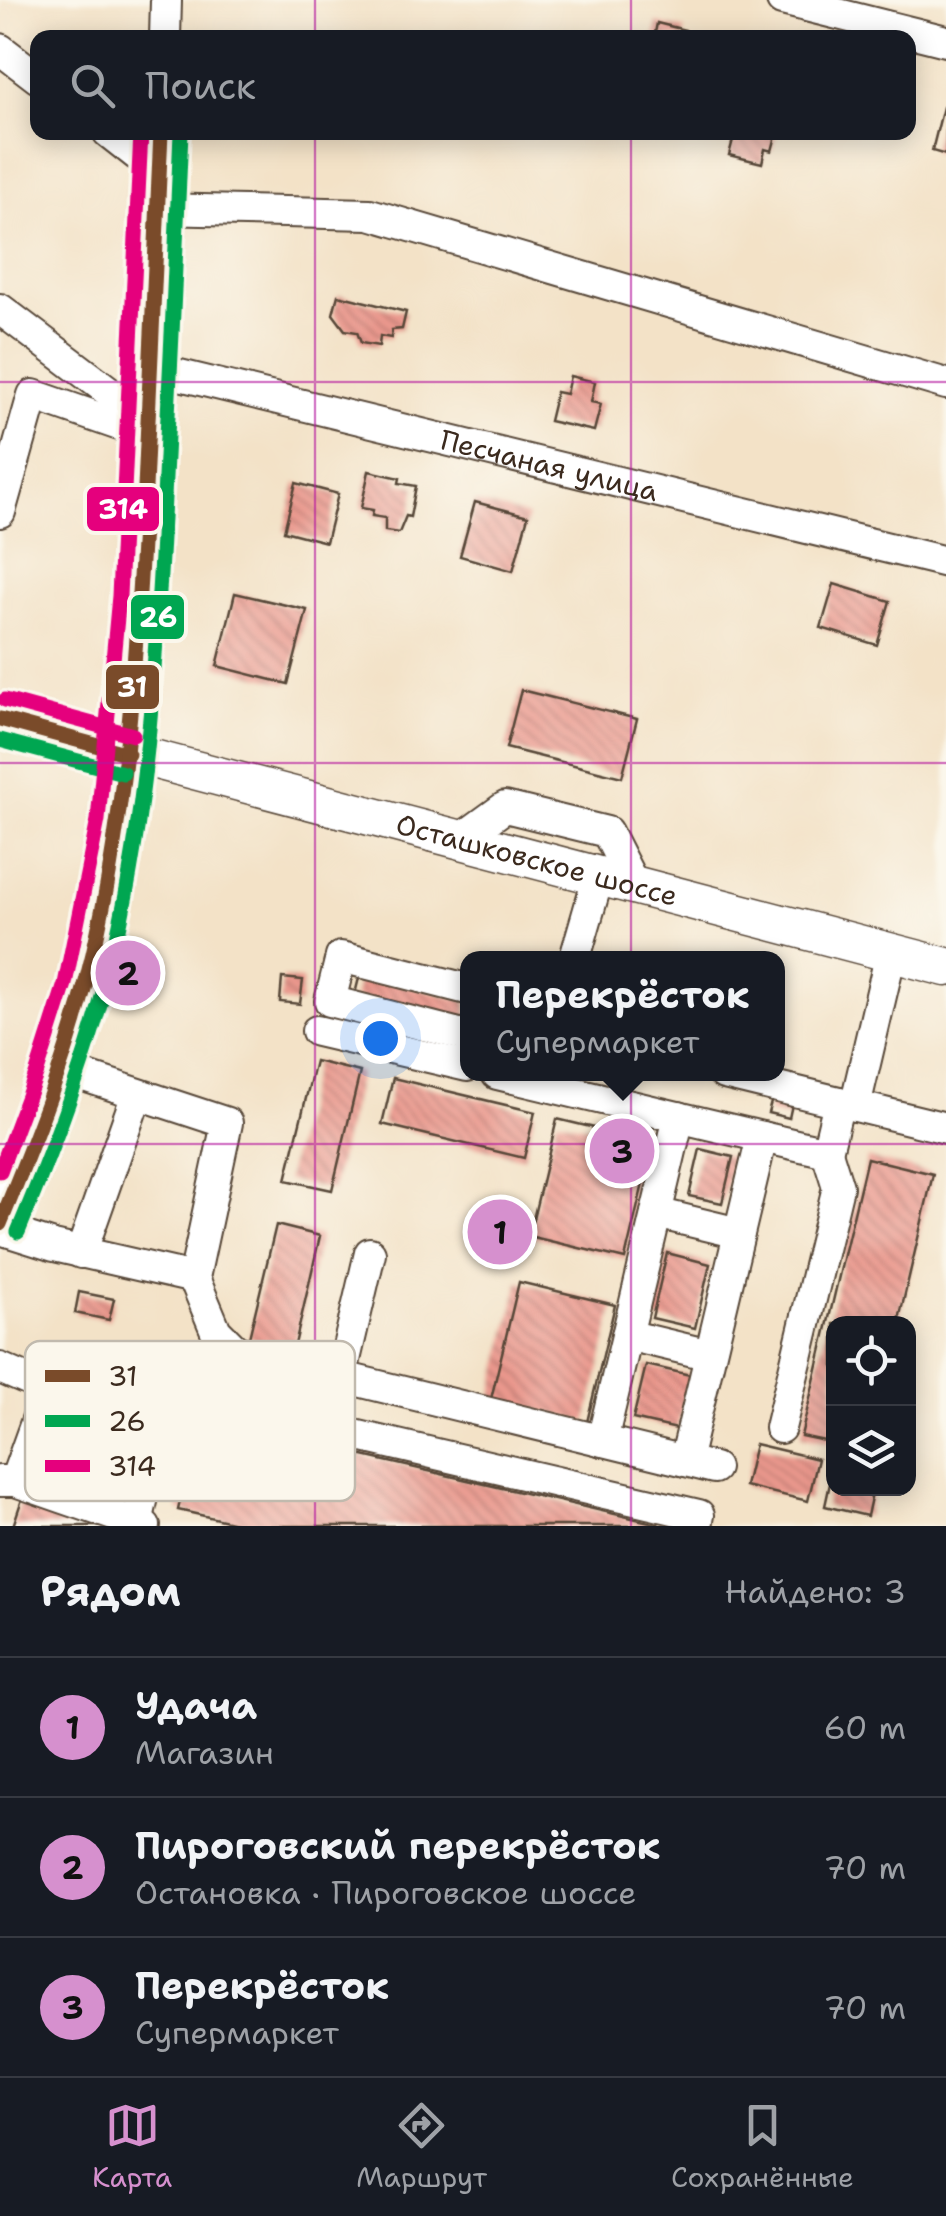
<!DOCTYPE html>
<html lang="ru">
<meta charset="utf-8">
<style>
:root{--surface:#171b24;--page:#20242c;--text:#f1f3f6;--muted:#9ea1a6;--line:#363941;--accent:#d690ce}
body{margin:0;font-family:"Shantell Sans",sans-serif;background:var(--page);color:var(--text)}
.controls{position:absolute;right:30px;bottom:30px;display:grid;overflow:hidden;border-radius:20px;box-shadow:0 5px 25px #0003}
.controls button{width:90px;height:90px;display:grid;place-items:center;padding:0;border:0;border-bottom:2px solid var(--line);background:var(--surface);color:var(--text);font:50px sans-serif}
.you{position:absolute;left:380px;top:1038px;width:35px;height:35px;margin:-25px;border:8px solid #fff;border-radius:50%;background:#1a73e8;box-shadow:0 0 0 15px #1a73e833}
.badge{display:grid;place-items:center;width:65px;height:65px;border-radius:50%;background:var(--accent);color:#111;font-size:32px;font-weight:700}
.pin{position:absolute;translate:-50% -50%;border:5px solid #fff;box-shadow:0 2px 10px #0006}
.popup{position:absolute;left:460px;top:951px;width:325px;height:130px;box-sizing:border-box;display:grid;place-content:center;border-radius:20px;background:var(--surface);filter:drop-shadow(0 2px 8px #0005);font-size:32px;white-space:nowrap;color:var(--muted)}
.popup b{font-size:38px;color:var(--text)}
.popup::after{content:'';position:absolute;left:50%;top:100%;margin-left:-20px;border:20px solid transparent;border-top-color:var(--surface)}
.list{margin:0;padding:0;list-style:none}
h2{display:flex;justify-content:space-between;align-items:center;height:130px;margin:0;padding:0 40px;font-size:42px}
h2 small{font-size:32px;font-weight:400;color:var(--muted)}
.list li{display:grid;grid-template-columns:65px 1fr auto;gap:30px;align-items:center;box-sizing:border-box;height:140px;padding:0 40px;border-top:2px solid var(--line)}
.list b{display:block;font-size:38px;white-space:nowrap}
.list p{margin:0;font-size:32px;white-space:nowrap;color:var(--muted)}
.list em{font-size:32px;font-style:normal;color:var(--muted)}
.icon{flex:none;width:55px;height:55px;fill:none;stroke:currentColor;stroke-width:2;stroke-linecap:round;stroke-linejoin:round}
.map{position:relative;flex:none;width:946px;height:1526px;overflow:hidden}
.search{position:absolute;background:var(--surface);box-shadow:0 5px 25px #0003;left:30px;right:30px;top:30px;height:110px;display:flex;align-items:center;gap:25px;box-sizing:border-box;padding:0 35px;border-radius:20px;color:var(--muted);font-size:38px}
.sheet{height:550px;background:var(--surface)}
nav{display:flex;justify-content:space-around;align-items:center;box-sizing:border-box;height:140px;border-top:2px solid var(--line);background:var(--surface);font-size:28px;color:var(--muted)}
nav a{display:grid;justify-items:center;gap:5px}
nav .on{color:var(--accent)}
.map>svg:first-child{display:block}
</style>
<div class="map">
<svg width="946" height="1526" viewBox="0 0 946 1526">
<defs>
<pattern id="building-back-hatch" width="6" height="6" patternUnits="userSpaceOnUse" patternTransform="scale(2.5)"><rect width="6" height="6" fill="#ea988d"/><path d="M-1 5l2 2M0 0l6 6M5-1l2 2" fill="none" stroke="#bf7c73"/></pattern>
</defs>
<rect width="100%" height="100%" fill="#fbf7ec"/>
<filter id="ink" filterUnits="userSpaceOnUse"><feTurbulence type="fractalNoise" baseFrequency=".01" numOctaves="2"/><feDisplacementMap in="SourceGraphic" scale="20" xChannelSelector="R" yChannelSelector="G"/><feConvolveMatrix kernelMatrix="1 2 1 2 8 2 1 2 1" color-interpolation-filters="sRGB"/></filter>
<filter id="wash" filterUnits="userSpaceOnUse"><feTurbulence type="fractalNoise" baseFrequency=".0048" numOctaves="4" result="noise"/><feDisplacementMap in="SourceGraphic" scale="40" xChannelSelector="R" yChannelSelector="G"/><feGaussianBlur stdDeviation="2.25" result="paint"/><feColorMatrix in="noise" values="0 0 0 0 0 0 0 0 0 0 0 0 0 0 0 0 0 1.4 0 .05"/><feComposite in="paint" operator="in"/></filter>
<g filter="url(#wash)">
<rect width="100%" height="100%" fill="#f3e2c7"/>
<g id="blocks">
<g fill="url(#building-back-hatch)">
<path d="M657 23 685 30 683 38H654Z"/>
<path d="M943 107 946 108V155L932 151Z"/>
<path d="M735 132H777L772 151 765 149 762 163 729 155Z"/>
<path d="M338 295 406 312 402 329 392 330 391 338 380 336 379 346 361 343 357 332 345 330 333 314Z"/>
<path d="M570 376 595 382 591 402 601 404 594 431 549 421 556 392 566 394Z"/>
<path d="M369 471 400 478 399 483 416 486 410 517 406 516 399 533 385 531V518L372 516 373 510 361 508Z"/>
<path d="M296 483 338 494 326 542 284 531Z"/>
<path d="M475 502 528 516 513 571 460 556Z"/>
<path d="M834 584 890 601 877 645 821 628Z"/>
<path d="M235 593 307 610 288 684 217 666Z"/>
<path d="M521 690 637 719 622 777 506 748Z"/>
<path d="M360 974 467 1001V1026L354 998Z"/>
<path d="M282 978 303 980 300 1004 280 1002Z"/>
<path d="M315 1061 360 1072 332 1190 286 1180Z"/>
<path d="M393 1078 535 1112 524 1158 382 1124Z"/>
<path d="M773 1095 793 1100 789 1118 768 1113Z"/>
<path d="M557 1119 653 1142 625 1259 529 1236Z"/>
<path d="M700 1149 733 1157 722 1203 689 1196Z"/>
<path d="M867 1158 933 1174 898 1324H834V1443L801 1436Z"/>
<path d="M276 1225 320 1236 294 1349 249 1338Z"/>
<path d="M667 1253 710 1264 695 1328 652 1318Z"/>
<path d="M519 1282 615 1305 587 1422 491 1399Z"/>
<path d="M79 1292 114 1299 109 1320 75 1313Z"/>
<path d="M67 1346 118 1358 112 1387 61 1376Z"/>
<path d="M646 1365 690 1375 677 1429 633 1419Z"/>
<path d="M199 1418 658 1524 657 1526H249L178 1510Z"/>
<path d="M755 1444 818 1459 808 1501 745 1486Z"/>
<path d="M832 1474 834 1488H873L867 1516 825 1506Z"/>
<path d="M23 1496 106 1526H13Z"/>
</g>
</g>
</g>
<g filter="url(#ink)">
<use href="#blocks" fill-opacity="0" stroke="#574637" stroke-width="2.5"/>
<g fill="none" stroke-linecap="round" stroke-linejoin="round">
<defs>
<g id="minor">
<path d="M782 0 946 41"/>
<path d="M165 38 166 0"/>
<path d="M0 49 38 78"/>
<path d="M108 132 159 172"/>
<path d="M158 209 370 214 946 384"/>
<path d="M0 309 148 421"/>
<path id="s1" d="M151 368 946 562"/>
<path d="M0 512 33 395 148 435"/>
<path d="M128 754 137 661 161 132"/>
<path d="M461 839 505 807 607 832 634 885"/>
<path d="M575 958 599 875"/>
<path d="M467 989 341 957 330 1001 467 1036"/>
<path d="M317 1031 467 1066"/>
<path d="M60 1068 227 1123 194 1278 216 1331 236 1351 714 1468"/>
<path d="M497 1074 762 1137"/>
<path d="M724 1074 946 1128"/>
<path d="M855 1106 891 953"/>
<path d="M656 1213 739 1233"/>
<path d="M0 1229 54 1246 194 1278"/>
<path d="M81 1253 137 1094"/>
<path d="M627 1335 710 1355"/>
<path d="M0 1368 48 1389 161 1419 195 1398 699 1515 697 1526"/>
<path d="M341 1377 370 1253"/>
<path d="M780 1428 838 1187 827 1152"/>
<path d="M602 1441 679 1117"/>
<path d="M685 1461 762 1137 827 1152 839 1102"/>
<path d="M0 1481H15L145 1526"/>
<path d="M15 1481 48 1389"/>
<path d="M137 1523 161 1419"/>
</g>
<g id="major">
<path id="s2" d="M0 719 946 967"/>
<path d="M0 1224C32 1146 63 1068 84 987 104 910 116 832 128 754"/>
</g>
</defs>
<use href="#minor" stroke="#574637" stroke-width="34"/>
<use href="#major" stroke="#574637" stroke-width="41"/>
<use href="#minor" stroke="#fff" stroke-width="30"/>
<use href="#major" stroke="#fff" stroke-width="38"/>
<defs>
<g id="bus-1">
<path d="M0 719 128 754"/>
<path d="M0 1224C39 1129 77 1032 98 931 128 792 136 651 144 510 150 384 155 258 161 132"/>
</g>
<g id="bus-2">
<path d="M0 740 123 773"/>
<path d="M18 1232C58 1136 94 1039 117 938 148 800 156 659 163 518 170 390 175 261 181 133"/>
</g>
<g id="bus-3">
<path d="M5 700 133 735"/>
<path d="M0 1171 37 1072 65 984 98 820 119 596 141 132"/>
</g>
</defs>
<use href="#bus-1" stroke="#fbf7ec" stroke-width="22"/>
<use href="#bus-2" stroke="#fbf7ec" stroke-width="22"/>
<use href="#bus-3" stroke="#fbf7ec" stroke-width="22"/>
<use href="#bus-1" stroke="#7a4b2a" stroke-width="15"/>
<use href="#bus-2" stroke="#00a651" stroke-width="15"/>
<use href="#bus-3" stroke="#e5007d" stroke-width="15"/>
</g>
</g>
<path fill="none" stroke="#b5179e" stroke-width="2.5" stroke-opacity="0.55" d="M315 0V38M631 0V38M315 132V1526M631 132V1526M0 382H946M0 763H946M0 1144H946"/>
<g text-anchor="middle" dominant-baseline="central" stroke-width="8" stroke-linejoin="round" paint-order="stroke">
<g font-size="28" fill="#3b2a1e" stroke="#fbf7ec">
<text stroke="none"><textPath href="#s1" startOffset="410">Песчаная улица</textPath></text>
<text stroke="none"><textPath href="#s2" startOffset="555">Осташковское шоссе</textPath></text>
</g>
</g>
<rect x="25" y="1341" width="330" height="160" rx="15" fill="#fbf7ec" stroke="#c1baae" stroke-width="2.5"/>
<rect x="45" y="1370" width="45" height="12" fill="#7a4b2a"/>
<rect x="45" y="1415" width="45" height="12" fill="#00a651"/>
<rect x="45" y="1460" width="45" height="12" fill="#e5007d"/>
<g font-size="28" fill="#3b2a1e">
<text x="108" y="1386">31</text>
<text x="108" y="1431">26</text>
<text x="108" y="1476">314</text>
</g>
<g stroke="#fbf7ec" stroke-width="4">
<rect x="85" y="485" width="76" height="48" rx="10" fill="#e5007d"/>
<rect x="129" y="593" width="57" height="48" rx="10" fill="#00a651"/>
<rect x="104" y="663" width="57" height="48" rx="10" fill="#7a4b2a"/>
</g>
<g font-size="28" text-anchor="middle" font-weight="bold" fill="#fff">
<text x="123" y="519">314</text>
<text x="158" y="627">26</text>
<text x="132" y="697">31</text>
</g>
</svg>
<div class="controls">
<button><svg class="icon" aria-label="locate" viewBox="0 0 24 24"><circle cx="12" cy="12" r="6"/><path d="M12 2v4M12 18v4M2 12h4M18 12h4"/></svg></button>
<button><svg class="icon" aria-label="layers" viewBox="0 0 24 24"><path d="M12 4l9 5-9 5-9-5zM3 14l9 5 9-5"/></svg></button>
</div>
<div class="you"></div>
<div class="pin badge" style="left:500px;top:1232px">1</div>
<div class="pin badge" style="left:128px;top:973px">2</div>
<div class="pin badge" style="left:622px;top:1151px">3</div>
<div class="popup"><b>Перекрёсток</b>Супермаркет</div>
<div class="search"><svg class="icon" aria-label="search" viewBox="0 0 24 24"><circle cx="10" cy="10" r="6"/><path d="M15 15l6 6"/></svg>Поиск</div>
</div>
<section class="sheet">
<h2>Рядом<small>Найдено: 3</small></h2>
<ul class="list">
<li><span class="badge">1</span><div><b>Удача</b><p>Магазин</p></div><em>60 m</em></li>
<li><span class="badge">2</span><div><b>Пироговский перекрёсток</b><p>Остановка · Пироговское шоссе</p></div><em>70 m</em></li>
<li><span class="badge">3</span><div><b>Перекрёсток</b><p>Супермаркет</p></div><em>70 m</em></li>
</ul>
</section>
<nav>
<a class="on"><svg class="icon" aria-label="map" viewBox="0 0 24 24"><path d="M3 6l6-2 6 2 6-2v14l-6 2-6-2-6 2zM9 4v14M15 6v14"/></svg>Карта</a>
<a><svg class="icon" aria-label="directions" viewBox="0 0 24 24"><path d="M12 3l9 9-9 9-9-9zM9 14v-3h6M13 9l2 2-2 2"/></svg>Маршрут</a>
<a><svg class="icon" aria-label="saved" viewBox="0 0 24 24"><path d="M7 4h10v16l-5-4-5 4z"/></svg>Сохранённые</a>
</nav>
